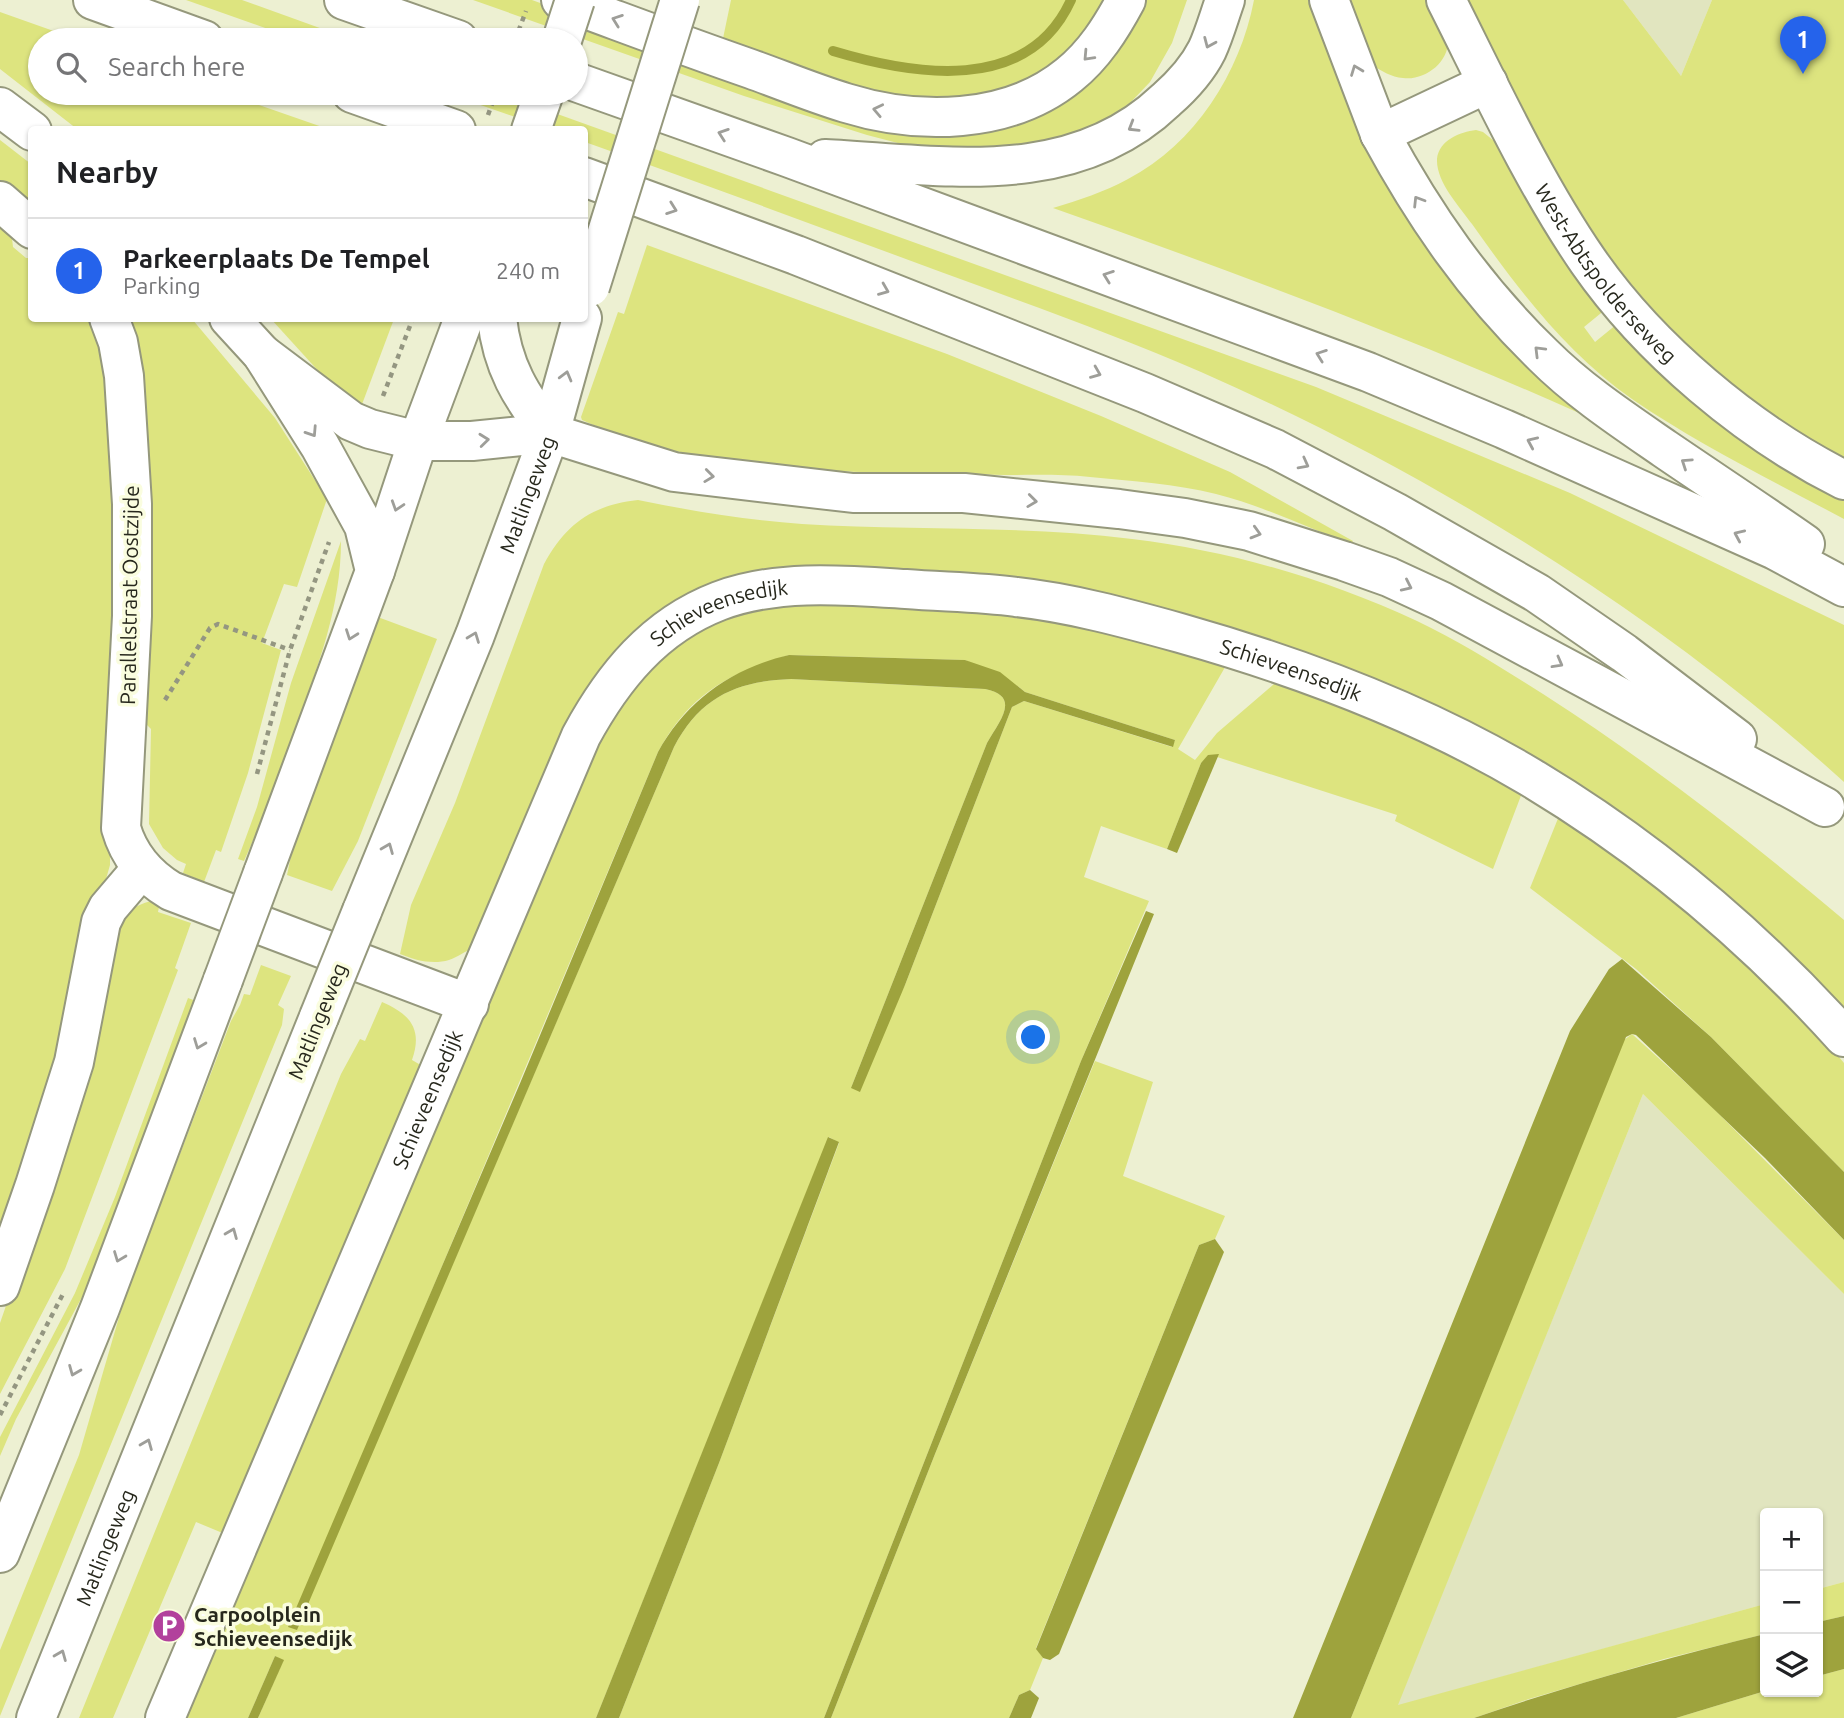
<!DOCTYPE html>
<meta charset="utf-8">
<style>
:root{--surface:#fff;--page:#f6f6f6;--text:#202124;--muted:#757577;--line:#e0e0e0;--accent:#2563eb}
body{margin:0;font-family:Ubuntu,sans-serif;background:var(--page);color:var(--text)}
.controls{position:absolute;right:21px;bottom:21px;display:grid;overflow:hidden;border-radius:7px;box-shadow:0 2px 5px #0004}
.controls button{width:63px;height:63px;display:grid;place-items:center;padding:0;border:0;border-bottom:2px solid var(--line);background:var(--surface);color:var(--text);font:35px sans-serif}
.you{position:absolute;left:1034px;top:1038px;width:24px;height:24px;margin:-18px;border:5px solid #fff;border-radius:50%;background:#1a73e8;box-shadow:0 0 0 10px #1a73e833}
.badge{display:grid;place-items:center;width:46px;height:46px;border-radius:50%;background:var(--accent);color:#fff;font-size:23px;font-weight:700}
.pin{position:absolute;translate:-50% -58px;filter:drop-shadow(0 2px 4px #0008)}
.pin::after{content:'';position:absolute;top:37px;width:24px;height:21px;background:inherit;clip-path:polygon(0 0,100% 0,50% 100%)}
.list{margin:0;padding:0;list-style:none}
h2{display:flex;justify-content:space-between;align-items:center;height:91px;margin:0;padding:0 28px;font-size:30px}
h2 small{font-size:23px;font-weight:400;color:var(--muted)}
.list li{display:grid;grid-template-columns:46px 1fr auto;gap:21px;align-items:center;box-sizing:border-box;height:105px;padding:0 28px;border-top:2px solid var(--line)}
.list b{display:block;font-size:26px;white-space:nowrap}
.list p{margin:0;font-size:23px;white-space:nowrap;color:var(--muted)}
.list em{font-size:23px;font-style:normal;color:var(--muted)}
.icon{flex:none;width:38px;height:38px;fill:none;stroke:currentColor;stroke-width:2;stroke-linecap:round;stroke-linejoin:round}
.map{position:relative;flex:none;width:1844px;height:1718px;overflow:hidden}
.search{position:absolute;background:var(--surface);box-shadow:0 2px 5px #0004;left:28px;top:28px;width:560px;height:77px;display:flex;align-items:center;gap:18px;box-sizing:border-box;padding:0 24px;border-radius:38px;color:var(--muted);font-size:26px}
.panel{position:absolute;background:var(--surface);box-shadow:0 2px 5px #0004;left:28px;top:126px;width:560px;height:196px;border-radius:7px}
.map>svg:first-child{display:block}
</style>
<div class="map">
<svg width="1844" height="1718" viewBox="0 0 1844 1718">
<rect width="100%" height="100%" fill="#edf0d2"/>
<g fill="#e1e5bf">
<path d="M1623 0H1712L1681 76Z"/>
<path d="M1643 1094 1844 1294V1582L1818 1589V1513H1765V1604L1397 1706Z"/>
</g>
<g fill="#dde47f" fill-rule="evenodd">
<path d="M186 0H242L353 40H299Z"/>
<path d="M473 0H532L783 92 969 125 1138 0H1187L1172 43 1150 82 1130 103 1109 120 1029 152 917 148 867 135 744 96Z"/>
<path d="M731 0H1118L1105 24 1020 92 898 102 721 48Z"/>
<path d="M1254 0H1313L1380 156 1583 407 1579 413C1407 336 1231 271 1053 208 1079 200 1104 192 1128 179 1195 144 1240 73 1254 0Z"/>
<path d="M1348 0H1429C1434 11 1447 28 1448 40 1449 63 1424 81 1403 78 1391 77 1382 71 1372 65Z"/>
<path d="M1467 0H1623L1681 76 1712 0H1844V461C1741 403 1654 324 1587 225 1541 157 1504 74 1467 0Z"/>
<path d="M0 12 79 40H40V93H225L328 129H77L0 69Z"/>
<path d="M446 93H499L1316 387 1570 493 1844 625V782C1658 613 1431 473 1201 372 1116 335 1028 304 941 272 822 228 704 184 585 142L584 130 550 129Z"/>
<path d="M1476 130 1483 132 1504 149 1606 309 1584 327 1595 342 1617 324 1844 496V519C1773 481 1699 445 1632 399 1566 353 1518 289 1472 224 1460 207 1436 182 1437 159 1439 140 1460 132 1476 130Z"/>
<path d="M0 140 31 164V208L0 181Z"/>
<path d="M0 218 11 230 13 247 26 258H31L32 318 95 319 107 353 117 593 101 814 110 852V865L106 879 90 914 68 1015 0 1251Z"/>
<path d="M647 245 947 354 1101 416 1230 472 1353 541 1351 544C1306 527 1263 506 1216 494 1176 484 1132 481 1090 477 1062 474 1033 475 1005 475 864 471 713 479 582 420L581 417 618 312 624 314Z"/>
<path d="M128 319H192L275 418 327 499 297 587 284 584 262 643 281 650 248 773 221 852 216 850 204 882 183 873 186 864 177 860 163 848 149 824 151 729 143 721Z"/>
<path d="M271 319H394L361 407 332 386Z"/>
<path d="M638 500C692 511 746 520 802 524 912 531 1022 525 1132 539 1231 551 1326 579 1417 621 1461 642 1502 668 1543 694 1649 762 1748 839 1844 920V1013L1590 796 1028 584 659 613 474 948C465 951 458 957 449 960 432 965 415 960 400 954L411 905 455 803 544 564C566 524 592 505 638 500Z"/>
<path d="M341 541C341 607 318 666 296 727 279 772 264 817 244 861L238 859 257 807 291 683Z"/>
<path d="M806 601 936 605 1060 620 1228 662 1178 749 1195 760 1217 733 1281 678 1396 725 1522 793 1493 869 1395 821 1397 815 1211 755 1201 763 1167 849 1101 826 1084 877 1149 901 1081 1061 824 1718H619L719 1463 839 1143 829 1137 596 1718H258L283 1661 275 1656 248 1718H179L610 717 662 653 705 627 734 616ZM789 655 965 660 1019 687 1025 692 1175 740 1172 747 1024 701 1012 707 905 985 851 1088 987 743C999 722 1022 696 985 689L791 679C737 681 700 697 674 747L296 1630 353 1478 658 752C690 694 727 674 789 655Z"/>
<path d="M375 616 437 639 358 841 332 891 287 875 293 846Z"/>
<path d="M1559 816C1595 842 1633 866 1668 893 1732 944 1792 1001 1844 1063V1172L1711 1037 1636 969 1530 888Z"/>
<path d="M151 901 160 902 158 912 191 923 175 968 178 970 65 1269 0 1394V1323L23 1257 113 930C124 914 132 906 151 901Z"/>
<path d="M261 965 291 976 278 1005 284 1009 282 1025 0 1716V1650L79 1455 124 1300 231 1021 240 1005 244 994 250 995Z"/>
<path d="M188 998 196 1001 88 1286 16 1419 0 1456V1437L75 1293 115 1197Z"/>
<path d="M382 1002C410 1014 423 1029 412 1060L424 1067 225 1534 196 1522 113 1718H79L341 1074 360 1039 365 1041Z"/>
<path d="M1632 1034 1707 1102 1844 1240V1294L1643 1094 1398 1705 1765 1604V1634L1664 1659 1529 1699 1474 1718H1351L1624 1040Z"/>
<path d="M1095 1061 1153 1082 1123 1176 1225 1216 1215 1239 1199 1245 1036 1648 1043 1658 1030 1690 1019 1695 1009 1718H831L935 1454Z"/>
<path d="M1844 1582V1616L1818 1622V1589Z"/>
<path d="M1844 1669V1718H1676L1765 1691 1818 1692V1676Z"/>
</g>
<g fill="#9ea33d">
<path d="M789 655 965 660 1000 672 1025 692 1175 740 1173 747 1024 701 1012 707 905 985 860 1092 851 1088 987 743C999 722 1022 696 985 689L791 679C737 681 700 697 674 747L297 1630 288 1627 521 1081 658 752C686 701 732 668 789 655Z"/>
<path d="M1219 754 1177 853 1167 849 1201 763 1208 755Z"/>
<path d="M1146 911 1154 914 935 1454 831 1718H824L1081 1061Z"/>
<path d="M1622 959 1711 1037 1844 1172V1240L1765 1158 1636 1035 1632 1034 1626 1037 1351 1718H1293L1570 1031 1609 969Z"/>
<path d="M828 1137 839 1142 719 1463 619 1718H596Z"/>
<path d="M1215 1239 1224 1252 1059 1654 1050 1660 1043 1658 1036 1649 1199 1245Z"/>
<path d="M1844 1616V1669L1818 1676V1622Z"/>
<path d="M1765 1634V1691L1676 1718H1474C1570 1685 1667 1658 1765 1634Z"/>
<path d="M275 1656 284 1660 258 1718H248Z"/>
<path d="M1030 1690 1039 1698 1031 1718H1009L1019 1695Z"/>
</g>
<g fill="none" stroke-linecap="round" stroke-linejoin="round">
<path stroke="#9ea33d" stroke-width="10" d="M833 51C913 75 1028 95 1071 0"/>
<defs>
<g id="minor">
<path d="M561 0C624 23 687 47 751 69 782 80 813 93 846 103 917 125 1008 125 1069 75 1094 55 1111 28 1126 0"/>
<path id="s1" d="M1446 0C1490 87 1533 181 1588 261 1649 349 1748 432 1844 480"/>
<path d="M1380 134 1488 83"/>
<path d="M0 201 32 229"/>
<path d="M109 318 118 342 124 376 132 504V616L121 828C129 856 146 876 171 891L469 1004"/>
<path d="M0 1286 35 1185 74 1062 101 922 108 908 142 868"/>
<path id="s2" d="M165 1718 581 736C613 677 654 626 719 601 777 579 845 585 906 589 943 592 980 592 1016 597 1071 603 1126 618 1180 633 1300 667 1423 713 1530 777 1647 847 1753 936 1844 1037"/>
</g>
<g id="major">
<path d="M1329 0 1380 134"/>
<path d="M531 130 544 93"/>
<path d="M375 571 418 441 464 318"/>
</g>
<g id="highway">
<path d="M93 0 204 40"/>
<path d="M344 0 458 40"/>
<path d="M576 82 787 157 1368 372 1504 429 1775 550 1844 587"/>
<path d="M352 93 456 130"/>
<path d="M0 107 32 131"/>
<path d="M1380 134C1425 217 1475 289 1543 355 1579 391 1623 420 1665 449 1712 481 1759 512 1805 544"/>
<path d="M825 159C943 165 1072 190 1166 100 1182 86 1197 70 1207 50 1214 35 1219 17 1225 0"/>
<path d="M584 177 796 255 1145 393 1275 449 1395 512 1537 593 1624 653 1737 739"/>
<path d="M229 318 262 354 320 446 364 526 375 571 263 873"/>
<path d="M497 318C502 366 521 397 550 433"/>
<path d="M262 354 351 421 370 429 418 441H472L550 433 674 472 853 493H964L1119 509 1185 518 1249 531 1344 561 1389 577 1441 601 1825 807"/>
<path id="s3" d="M362 911 475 635 550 433 582 318"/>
<path d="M0 1553 100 1308 223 980"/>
<path id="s4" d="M36 1718 319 1017"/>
</g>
</defs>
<use href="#minor" stroke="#95987c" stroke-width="42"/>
<use href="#major" stroke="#95987c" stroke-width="42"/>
<use href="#highway" stroke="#95987c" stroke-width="42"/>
<g stroke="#949681" stroke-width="4.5" stroke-dasharray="5 5" stroke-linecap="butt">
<path d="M515 40 526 11"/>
<path d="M488 115 496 93"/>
<path d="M383 396 413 318"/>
<path d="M165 700 210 628 218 624 290 650"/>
<path d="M257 774 290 650 329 542"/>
<path d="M0 1415 64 1292"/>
</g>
<use href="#minor" stroke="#fff" stroke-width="38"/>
<use href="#major" stroke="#fff" stroke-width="38"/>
<use href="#highway" stroke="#fff" stroke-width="38"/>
<defs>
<path id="major-bridge" d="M562 40 575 0"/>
<g id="highway-bridge">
<path d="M590 287 680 0"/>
<path d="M223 980 263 873"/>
<path d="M319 1017 362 911"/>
</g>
</defs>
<use href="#major-bridge" stroke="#95987c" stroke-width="42" stroke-linecap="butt"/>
<use href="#highway-bridge" stroke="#95987c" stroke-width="42" stroke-linecap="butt"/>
<use href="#major-bridge" stroke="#fff" stroke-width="38"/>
<use href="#highway-bridge" stroke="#fff" stroke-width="38"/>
</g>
<defs><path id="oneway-chevron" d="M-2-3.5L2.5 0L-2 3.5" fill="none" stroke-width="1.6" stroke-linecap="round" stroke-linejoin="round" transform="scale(1.75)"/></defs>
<g stroke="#9e9e99">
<use href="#oneway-chevron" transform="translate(617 20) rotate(-160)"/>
<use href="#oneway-chevron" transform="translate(1209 43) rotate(113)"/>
<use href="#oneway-chevron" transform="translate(1088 56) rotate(133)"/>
<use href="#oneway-chevron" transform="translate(1356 70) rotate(-111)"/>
<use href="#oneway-chevron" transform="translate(878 110) rotate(-168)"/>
<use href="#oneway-chevron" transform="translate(1133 127) rotate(149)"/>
<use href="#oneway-chevron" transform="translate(723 134) rotate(-161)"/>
<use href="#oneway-chevron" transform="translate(1418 201) rotate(-122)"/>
<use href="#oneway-chevron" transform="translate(672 209) rotate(20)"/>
<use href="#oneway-chevron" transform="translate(1108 276) rotate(-160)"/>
<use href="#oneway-chevron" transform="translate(884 290) rotate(22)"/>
<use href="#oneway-chevron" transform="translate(1539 351) rotate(-135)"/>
<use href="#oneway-chevron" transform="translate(1321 355) rotate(-160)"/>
<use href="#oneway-chevron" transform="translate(1096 373) rotate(22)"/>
<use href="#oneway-chevron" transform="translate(566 376) rotate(-75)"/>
<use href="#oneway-chevron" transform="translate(312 432) rotate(57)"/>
<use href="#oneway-chevron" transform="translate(484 440) rotate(-6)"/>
<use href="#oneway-chevron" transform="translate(1532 442) rotate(-156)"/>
<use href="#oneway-chevron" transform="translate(1686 463) rotate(-146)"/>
<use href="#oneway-chevron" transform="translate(1304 464) rotate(28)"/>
<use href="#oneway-chevron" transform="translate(709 476) rotate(7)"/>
<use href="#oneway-chevron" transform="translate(1032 501) rotate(7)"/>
<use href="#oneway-chevron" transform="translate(397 506) rotate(108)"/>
<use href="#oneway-chevron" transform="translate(1256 533) rotate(16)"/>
<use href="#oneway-chevron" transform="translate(1739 535) rotate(-156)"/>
<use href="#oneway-chevron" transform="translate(1407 586) rotate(25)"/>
<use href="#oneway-chevron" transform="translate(351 635) rotate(110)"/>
<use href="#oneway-chevron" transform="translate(474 637) rotate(-69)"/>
<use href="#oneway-chevron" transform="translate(1558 663) rotate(29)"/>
<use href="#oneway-chevron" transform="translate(388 848) rotate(-68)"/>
<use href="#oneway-chevron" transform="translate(199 1044) rotate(111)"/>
<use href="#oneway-chevron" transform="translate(232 1233) rotate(-68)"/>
<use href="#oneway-chevron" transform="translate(119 1257) rotate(111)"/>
<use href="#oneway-chevron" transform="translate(74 1371) rotate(112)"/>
<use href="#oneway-chevron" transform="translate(147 1444) rotate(-68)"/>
<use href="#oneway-chevron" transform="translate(61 1655) rotate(-68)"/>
</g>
<defs>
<symbol id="parking-disc" viewBox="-11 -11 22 22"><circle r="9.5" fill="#b2419c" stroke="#fafddf"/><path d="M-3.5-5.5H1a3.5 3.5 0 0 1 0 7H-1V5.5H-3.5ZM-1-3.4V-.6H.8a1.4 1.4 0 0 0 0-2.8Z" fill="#fff"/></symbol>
</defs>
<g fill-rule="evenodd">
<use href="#parking-disc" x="150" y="1607" width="38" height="38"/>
</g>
<g text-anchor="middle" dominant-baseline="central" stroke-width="7" stroke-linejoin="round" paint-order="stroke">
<g font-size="21" fill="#27281d" stroke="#fafddf">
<text stroke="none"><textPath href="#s1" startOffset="318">West-Abtspolderseweg</textPath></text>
<text stroke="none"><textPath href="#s3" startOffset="448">Matlingeweg</textPath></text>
<text transform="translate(129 595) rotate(-89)">Parallelstraat Oostzijde</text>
<text stroke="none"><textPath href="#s2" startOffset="1260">Schieveensedijk</textPath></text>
<text stroke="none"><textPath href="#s2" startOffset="1848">Schieveensedijk</textPath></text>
<text transform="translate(317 1021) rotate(-68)">Matlingeweg</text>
<text stroke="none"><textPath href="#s2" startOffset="672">Schieveensedijk</textPath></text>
<text stroke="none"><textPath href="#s4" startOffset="184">Matlingeweg</textPath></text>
</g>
<g font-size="21" font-weight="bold" fill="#27281d" stroke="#fafddf" text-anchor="start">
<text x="194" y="1614">Carpoolplein<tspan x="194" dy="24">Schieveensedijk</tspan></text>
</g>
</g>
</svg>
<div class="controls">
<button>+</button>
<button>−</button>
<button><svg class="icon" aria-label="layers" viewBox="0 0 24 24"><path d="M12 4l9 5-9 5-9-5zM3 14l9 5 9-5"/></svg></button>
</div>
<div class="you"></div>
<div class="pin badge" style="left:1803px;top:74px">1</div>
<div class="search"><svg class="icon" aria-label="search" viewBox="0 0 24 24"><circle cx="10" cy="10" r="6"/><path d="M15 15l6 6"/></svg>Search here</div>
<section class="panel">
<h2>Nearby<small></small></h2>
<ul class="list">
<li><span class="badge">1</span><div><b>Parkeerplaats De Tempel</b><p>Parking</p></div><em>240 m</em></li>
</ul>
</section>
</div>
